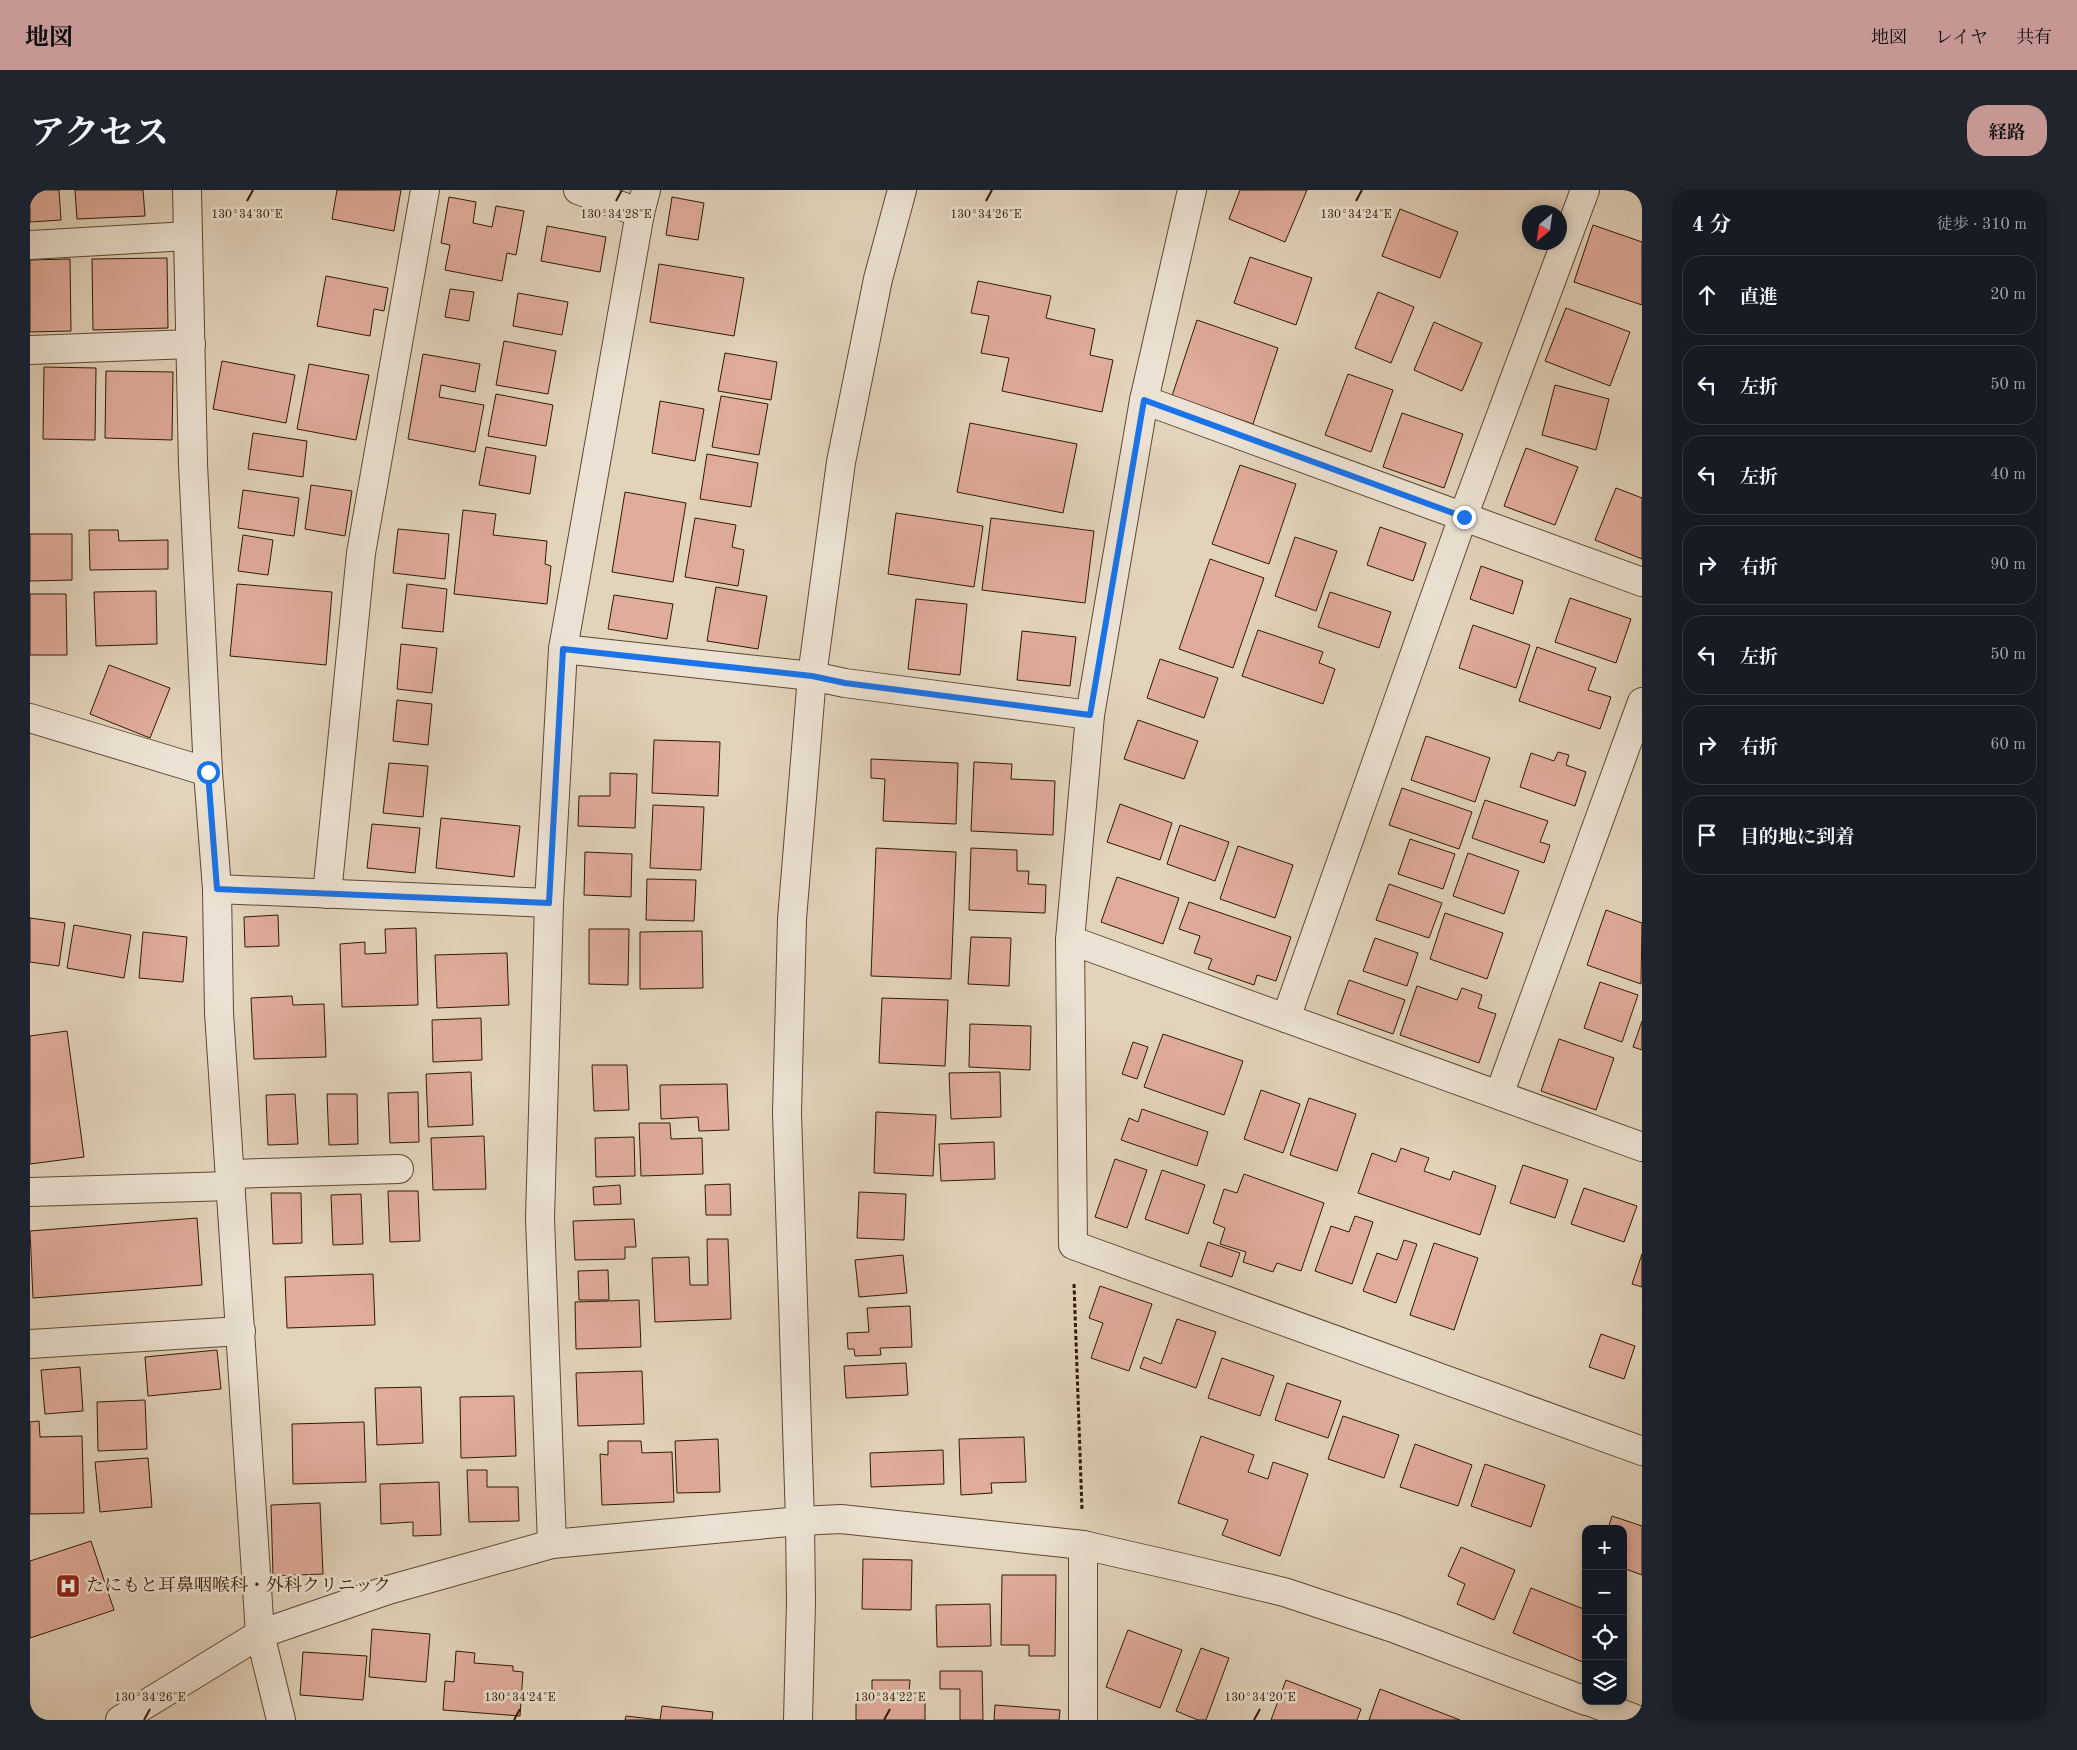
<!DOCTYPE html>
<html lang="ja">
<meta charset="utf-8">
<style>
:root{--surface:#171b24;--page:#20242c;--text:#f1f3f6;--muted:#9ea1a6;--line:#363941;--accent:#c59692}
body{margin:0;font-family:"Old Standard TT","Noto Serif JP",serif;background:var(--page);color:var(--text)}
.controls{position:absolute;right:15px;bottom:15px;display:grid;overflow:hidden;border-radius:10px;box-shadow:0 2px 12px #0003}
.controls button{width:45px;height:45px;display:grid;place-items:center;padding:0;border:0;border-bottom:1px solid var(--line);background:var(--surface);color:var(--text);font:25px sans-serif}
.compass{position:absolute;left:1492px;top:15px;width:45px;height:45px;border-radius:50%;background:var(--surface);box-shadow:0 2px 12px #0003;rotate:209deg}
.stop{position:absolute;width:15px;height:15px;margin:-11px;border:4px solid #1a73e8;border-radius:50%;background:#fff}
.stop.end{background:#1a73e8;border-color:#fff;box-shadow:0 1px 5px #0008}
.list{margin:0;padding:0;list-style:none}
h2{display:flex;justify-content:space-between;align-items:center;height:65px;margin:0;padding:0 20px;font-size:21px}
h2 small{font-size:16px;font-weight:400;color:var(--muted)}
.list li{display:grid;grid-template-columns:32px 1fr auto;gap:15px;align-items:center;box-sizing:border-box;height:80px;margin:0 10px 10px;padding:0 10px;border:1px solid var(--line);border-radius:20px}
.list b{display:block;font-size:19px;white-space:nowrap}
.list em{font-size:16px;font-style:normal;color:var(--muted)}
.icon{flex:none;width:28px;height:28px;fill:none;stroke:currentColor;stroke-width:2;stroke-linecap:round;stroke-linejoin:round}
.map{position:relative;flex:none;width:1612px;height:1530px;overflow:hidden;border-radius:20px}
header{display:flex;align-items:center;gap:30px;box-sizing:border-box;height:70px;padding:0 25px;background:var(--accent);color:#111}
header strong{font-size:24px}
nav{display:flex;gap:28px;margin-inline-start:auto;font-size:18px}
.intro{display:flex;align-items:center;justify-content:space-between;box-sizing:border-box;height:120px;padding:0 30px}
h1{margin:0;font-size:35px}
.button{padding:12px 22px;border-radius:20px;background:var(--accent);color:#111;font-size:18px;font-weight:700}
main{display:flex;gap:30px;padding:0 30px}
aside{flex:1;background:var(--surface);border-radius:20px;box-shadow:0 2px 12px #0003}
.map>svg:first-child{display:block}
</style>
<header>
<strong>地図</strong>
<nav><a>地図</a><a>レイヤ</a><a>共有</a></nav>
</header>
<div class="intro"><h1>アクセス</h1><a class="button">経路</a></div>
<main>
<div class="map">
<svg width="1612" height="1530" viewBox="0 0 1612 1530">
<rect width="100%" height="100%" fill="#e2d3bb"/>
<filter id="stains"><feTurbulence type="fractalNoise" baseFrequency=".004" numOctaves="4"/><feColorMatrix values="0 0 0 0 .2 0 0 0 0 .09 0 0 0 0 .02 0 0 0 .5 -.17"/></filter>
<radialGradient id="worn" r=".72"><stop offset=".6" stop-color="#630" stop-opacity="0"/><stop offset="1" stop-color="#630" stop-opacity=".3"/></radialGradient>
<g fill="#e0ac9b" stroke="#321901">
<path d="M0 0H29L31 30 0 32Z"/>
<path d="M45 0H113L115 26 47 29Z"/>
<path d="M307 0H371L364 41 302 29Z"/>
<path d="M1210 0H1277L1255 52 1199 29Z"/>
<path d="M419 7 446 12 443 33 462 37 466 16 494 21 486 65 477 63 472 91 415 80 420 55 411 53Z"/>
<path d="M642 7 674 13 668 50 636 45Z"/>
<path d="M1370 19 1428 42 1410 88 1352 66Z"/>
<path d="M1563 35 1612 52V115L1544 92Z"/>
<path d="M517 36 576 47 570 82 511 71Z"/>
<path d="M1220 67 1282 88 1266 135 1204 113Z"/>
<path d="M137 68 138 138 63 140 62 69Z"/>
<path d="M40 69 41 141 0 142V70Z"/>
<path d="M629 74 714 88 704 146 620 132Z"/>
<path d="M296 86 358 98 354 121 344 119 340 146 287 136Z"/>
<path d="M948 91 1021 106 1016 128 1065 139 1060 165 1083 170 1072 222 972 201 979 168 951 163 959 126 941 123Z"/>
<path d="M420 99 444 102 439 131 415 127Z"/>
<path d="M1348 102 1384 117 1361 173 1325 158Z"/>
<path d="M488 103 538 112 532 145 483 136Z"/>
<path d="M1536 118 1600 142 1580 196 1515 171Z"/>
<path d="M1167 130 1248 158 1223 234 1142 206Z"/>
<path d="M1404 132 1452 153 1432 201 1384 180Z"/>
<path d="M474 151 526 161 518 204 466 195Z"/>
<path d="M695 163 747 172 741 210 688 201Z"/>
<path d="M393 164 450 174 445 202 411 195 409 207 454 215 445 262 378 249Z"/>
<path d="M192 171 265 185 256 233 183 219Z"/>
<path d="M279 174 339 185 326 250 267 239Z"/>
<path d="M14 177 66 178 65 250 13 249Z"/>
<path d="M76 181 143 182 142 250 75 248Z"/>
<path d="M1318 184 1363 200 1341 262 1295 245Z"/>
<path d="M1525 195 1579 209 1566 260 1512 245Z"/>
<path d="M466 204 523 215 516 256 458 246Z"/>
<path d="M691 206 738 214 729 265 682 257Z"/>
<path d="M630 211 674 219 665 271 622 263Z"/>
<path d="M1372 223 1433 244 1414 298 1353 277Z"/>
<path d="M940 233 1047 254 1033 323 927 302Z"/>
<path d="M223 243 277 251 273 287 218 279Z"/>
<path d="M456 257 506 266 500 304 449 295Z"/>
<path d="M1496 258 1548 277 1525 335 1474 316Z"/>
<path d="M677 264 728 273 721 317 670 309Z"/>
<path d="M1210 275 1266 294 1239 374 1182 354Z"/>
<path d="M281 295 322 301 315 346 275 339Z"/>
<path d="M1586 298 1612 308V369L1565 350Z"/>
<path d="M213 300 269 308 264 346 208 338Z"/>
<path d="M595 302 656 313 643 392 582 382Z"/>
<path d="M433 320 466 324 463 345 517 351 515 374 521 376 517 414 424 404Z"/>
<path d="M866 323 953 336 944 397 858 384Z"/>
<path d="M665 328 706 335 702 357 714 360 708 396 655 387Z"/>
<path d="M961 328 1064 341 1055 413 952 400Z"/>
<path d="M1350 337 1396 353 1383 391 1337 375Z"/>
<path d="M368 339 419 344 415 389 363 383Z"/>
<path d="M59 340H88L89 351 138 350V379L60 380Z"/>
<path d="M0 344H42V390L0 391Z"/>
<path d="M213 345 243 350 238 385 208 381Z"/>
<path d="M1265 347 1307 361 1286 421 1245 406Z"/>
<path d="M1180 369 1234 388 1203 478 1149 459Z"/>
<path d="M1451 376 1493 391 1483 424 1440 409Z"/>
<path d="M207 394 302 402 296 475 200 466Z"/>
<path d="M377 394 417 399 413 442 372 438Z"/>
<path d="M686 397 737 406 728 459 677 451Z"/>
<path d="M126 401 127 454 66 456 64 402Z"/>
<path d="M1300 402 1361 422 1349 458 1288 437Z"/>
<path d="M0 404H36L37 465H0Z"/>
<path d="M584 405 643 414 637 449 578 439Z"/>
<path d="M1540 408 1601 429 1586 473 1525 452Z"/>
<path d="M886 409 937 414 930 485 878 479Z"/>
<path d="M1443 435 1500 455 1486 498 1429 478Z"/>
<path d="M1228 440 1293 462 1289 473 1305 479 1293 514 1212 486Z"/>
<path d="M992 441 1046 447 1040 496 987 490Z"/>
<path d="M371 454 407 458 402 503 367 499Z"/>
<path d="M1507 457 1566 478 1558 500 1581 507 1570 539 1489 511Z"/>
<path d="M1130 469 1188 488 1174 528 1117 508Z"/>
<path d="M79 475 140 498 120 548 60 524Z"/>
<path d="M367 510 402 514 398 555 363 551Z"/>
<path d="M1108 530 1168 551 1154 589 1094 569Z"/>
<path d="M1396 546 1460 568 1445 612 1381 590Z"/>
<path d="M624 550 690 552 688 606 622 603Z"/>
<path d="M1528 562 1539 565 1536 575 1556 582 1545 616 1490 597 1501 563 1524 571Z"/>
<path d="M841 569 928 573 926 634 853 631 855 589 841 588Z"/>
<path d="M944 572 982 574 981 589 1025 591 1023 645 941 641Z"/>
<path d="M359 573 398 576 393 627 353 623Z"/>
<path d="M580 583 607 584 605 638 548 636 549 606H580Z"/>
<path d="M1372 598 1442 622 1429 659 1359 635Z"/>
<path d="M1455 610 1518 631 1510 652 1520 655 1514 673 1442 648Z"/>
<path d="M1090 614 1142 633 1130 670 1077 652Z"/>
<path d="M623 615 674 617 671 680 620 678Z"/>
<path d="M411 628 490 636 484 687 406 678Z"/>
<path d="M342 634 390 638 385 683 337 678Z"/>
<path d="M1150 635 1199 652 1185 691 1137 674Z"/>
<path d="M1380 649 1425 664 1413 699 1368 684Z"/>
<path d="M1208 656 1263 675 1245 728 1190 709Z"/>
<path d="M846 658 926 662 921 789 841 786Z"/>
<path d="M941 658 987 660V681H999L998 694 1016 695 1015 723 939 720Z"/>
<path d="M555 662 602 664 601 707 554 705Z"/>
<path d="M1438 663 1489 681 1474 724 1423 706Z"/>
<path d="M1087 687 1149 708 1133 754 1071 732Z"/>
<path d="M617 689 666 690 664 731 616 730Z"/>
<path d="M1359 694 1412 713 1399 748 1346 730Z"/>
<path d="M1159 712 1261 747 1246 791 1227 785 1224 795 1178 779 1182 769 1164 763 1170 746 1149 739Z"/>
<path d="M1576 720 1612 733 1611 794 1557 775Z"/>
<path d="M1415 723 1473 743 1457 789 1400 769Z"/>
<path d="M248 725 249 756 215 757 214 727Z"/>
<path d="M0 728 35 733 29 776 0 772Z"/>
<path d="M44 735 101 745 94 788 37 778Z"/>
<path d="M386 738 388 815 312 817 310 754 335 752V764L356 763 355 739Z"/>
<path d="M559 739H599L598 795 559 794Z"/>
<path d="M672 741 673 798 610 799V742Z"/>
<path d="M113 742 157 747 153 792 109 788Z"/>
<path d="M941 747 981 748 979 796 938 794Z"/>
<path d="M1345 748 1388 763 1377 796 1333 781Z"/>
<path d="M477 763 479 815 407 818 405 765Z"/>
<path d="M1319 790 1375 810 1363 844 1307 824Z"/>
<path d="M1570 792 1608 805 1592 852 1554 838Z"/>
<path d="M1387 796 1427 810 1432 798 1452 805 1448 818 1466 824 1449 873 1370 845Z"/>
<path d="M262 806 263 815 294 814 296 867 224 869 221 808Z"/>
<path d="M852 808 918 810 915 876 849 873Z"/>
<path d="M451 828 452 870 403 872 402 830Z"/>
<path d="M1612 831V860L1603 857Z"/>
<path d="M940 834 1001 836 1000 880 939 877Z"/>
<path d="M37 841 54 967 0 974V846Z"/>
<path d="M1133 844 1213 871 1194 925 1114 897Z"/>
<path d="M1529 849 1584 868 1566 920 1511 901Z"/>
<path d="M1103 852 1118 857 1107 889 1092 884Z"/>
<path d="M562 875H597L599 920 564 921Z"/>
<path d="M441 882 443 935 398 937 396 884Z"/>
<path d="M970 882 971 927 921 929 919 883Z"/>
<path d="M697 894 699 940 669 941 668 927 631 929 630 895Z"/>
<path d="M1231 900 1270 914 1253 963 1214 949Z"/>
<path d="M388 902 389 952 360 953 358 903Z"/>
<path d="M265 904 268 954 238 955 236 905Z"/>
<path d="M297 904H327L328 954 299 955Z"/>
<path d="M1279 908 1326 924 1307 981 1260 965Z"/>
<path d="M1112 919 1178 942 1167 976 1091 950 1099 928 1108 932Z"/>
<path d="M846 922 906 925 903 986 844 983Z"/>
<path d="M609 933H640L641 949 672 948 673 984 611 986Z"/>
<path d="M454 946 456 999 403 1000 401 948Z"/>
<path d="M604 947 605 986 566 987 565 948Z"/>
<path d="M964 952 965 989 911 991 909 954Z"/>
<path d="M1371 958 1399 968 1394 981 1420 990 1423 981 1466 996 1450 1045 1328 1003 1342 963 1366 972Z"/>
<path d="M1085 969 1117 980 1097 1038 1065 1027Z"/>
<path d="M1493 975 1538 990 1525 1028 1480 1013Z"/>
<path d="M1132 980 1175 995 1158 1044 1115 1029Z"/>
<path d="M1214 984 1294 1013 1271 1081 1247 1073 1243 1082 1213 1072 1216 1062 1190 1054 1195 1038 1183 1033 1194 999 1207 1003Z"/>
<path d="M700 994 701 1025H676L675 995Z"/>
<path d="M590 995 591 1014 564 1015 563 997Z"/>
<path d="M1554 998 1607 1016 1594 1052 1541 1034Z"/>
<path d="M358 1001H388L390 1051 360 1052Z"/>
<path d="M829 1002 876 1004 874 1050 827 1048Z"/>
<path d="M241 1003H271L272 1053 243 1054Z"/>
<path d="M331 1004 333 1054 303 1055 301 1005Z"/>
<path d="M1325 1026 1343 1032 1322 1094 1285 1081 1301 1036 1319 1042Z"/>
<path d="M167 1028 172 1095 3 1108 0 1041Z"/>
<path d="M604 1029 606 1057H595V1069L545 1070 543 1031Z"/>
<path d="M677 1049H698L701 1129 625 1132 622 1068 659 1067 660 1095H678Z"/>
<path d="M1374 1050 1387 1054 1366 1113 1333 1101 1347 1063 1367 1070Z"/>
<path d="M1178 1052 1210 1063 1202 1087 1170 1076Z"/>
<path d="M1404 1053 1448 1068 1424 1140 1380 1125Z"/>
<path d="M1612 1064V1097L1602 1094Z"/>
<path d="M873 1065 877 1103 829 1107 825 1070Z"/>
<path d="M578 1080 579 1110H549L548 1081Z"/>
<path d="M343 1084 345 1135 257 1138 255 1087Z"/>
<path d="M1070 1096 1122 1114 1099 1181 1061 1168 1073 1133 1059 1128Z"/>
<path d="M609 1110 611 1157 546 1159 545 1112Z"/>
<path d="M880 1116 882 1157 850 1158 851 1165 825 1166 824 1159H818L817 1143 839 1142 837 1118Z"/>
<path d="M1147 1129 1186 1142 1166 1198 1110 1178 1114 1167 1131 1174Z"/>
<path d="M1571 1144 1605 1156 1594 1189 1559 1177Z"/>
<path d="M187 1160 191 1199 118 1206 115 1167Z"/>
<path d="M1192 1168 1244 1186 1230 1226 1178 1208Z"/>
<path d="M876 1173 878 1205 816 1208 814 1176Z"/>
<path d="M50 1177 53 1221 15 1224 11 1180Z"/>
<path d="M612 1181 614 1234 548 1236 546 1183Z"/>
<path d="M1257 1193 1311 1211 1298 1248 1245 1230Z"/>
<path d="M391 1197 393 1253 347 1255 345 1198Z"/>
<path d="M484 1206 486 1266 431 1268 430 1207Z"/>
<path d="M115 1210 117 1259 68 1261 67 1212Z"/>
<path d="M1313 1226 1369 1245 1354 1288 1298 1269Z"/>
<path d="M9 1231 10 1247 52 1246 54 1323 0 1324V1232Z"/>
<path d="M334 1232 336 1292 263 1294 262 1234Z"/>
<path d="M1171 1246 1224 1265 1218 1282 1238 1289 1243 1272 1278 1284 1250 1366 1192 1345 1198 1330 1148 1313Z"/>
<path d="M994 1247 996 1292 961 1293 962 1303 931 1305 929 1249Z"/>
<path d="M688 1249 690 1302 647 1303 645 1251Z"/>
<path d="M578 1251H611L612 1263 642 1262 644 1312 572 1315 570 1264 578 1265Z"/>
<path d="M1385 1254 1442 1275 1428 1316 1370 1297Z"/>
<path d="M913 1260 914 1294 841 1297 840 1263Z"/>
<path d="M118 1268 122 1317 70 1322 65 1272Z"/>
<path d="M1455 1274 1515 1295 1501 1337 1441 1316Z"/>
<path d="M437 1280H457V1297H488L489 1331 439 1332Z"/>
<path d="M409 1292 411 1345 383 1346V1332L351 1334 350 1294Z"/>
<path d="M290 1313 293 1384 243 1386 241 1315Z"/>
<path d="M1582 1326 1612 1336V1385L1593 1378V1339H1578Z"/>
<path d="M61 1351 84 1420 0 1448V1371Z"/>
<path d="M1431 1357 1485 1380 1464 1430 1427 1414 1435 1394 1418 1386Z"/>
<path d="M833 1369 882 1370 881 1420 832 1419Z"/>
<path d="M972 1385H1026L1025 1466H999V1455H971Z"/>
<path d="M1501 1398 1556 1420 1555 1473 1483 1443Z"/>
<path d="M960 1414 961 1456 907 1457 906 1415Z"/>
<path d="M342 1439 400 1444 396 1492 339 1487Z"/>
<path d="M1098 1440 1152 1460 1130 1518 1076 1497Z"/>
<path d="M1171 1458 1199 1468 1176 1530H1168L1146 1521Z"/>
<path d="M426 1461 445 1463 444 1473 483 1476V1481L493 1482 490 1526 413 1520 415 1491 424 1492Z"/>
<path d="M273 1462 337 1466 333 1510 270 1505Z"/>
<path d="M910 1481H952L953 1530H930V1499H910Z"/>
<path d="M842 1490H880L879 1503H895V1530H826V1504H842Z"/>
<path d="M1256 1490 1331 1519 1327 1530H1241Z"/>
<path d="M1350 1499 1430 1530H1339Z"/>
<path d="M965 1515 1030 1520 1029 1530H964Z"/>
<path d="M632 1516 683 1522 682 1530H595L596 1526 630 1530Z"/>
</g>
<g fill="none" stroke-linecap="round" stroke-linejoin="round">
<defs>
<g id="minor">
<path d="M157 0 163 274 178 582 187 699 189 823 230 1444 251 1530"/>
<path d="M548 0 610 23"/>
<path d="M1162 0 1114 210 1060 525 1040 750 1043 1055 1612 1261"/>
<path d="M0 55 158 46"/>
<path d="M0 160 161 154"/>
<path d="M1114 210 1612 392"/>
<path d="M533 459 782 486 815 493 1060 525"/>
<path d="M0 528 178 582"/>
<path d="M187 699 519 713"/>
<path d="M297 704 331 363 395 0"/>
<path d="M1040 750 1612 957"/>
<path d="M1256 828 1433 327 1555 0"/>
<path d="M1469 905 1612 512"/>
<path d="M200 984 369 979"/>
<path d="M0 1002 201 996"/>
<path d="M0 1154 211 1141"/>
<path d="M522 1354 510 1028 519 713 533 459 610 23 616 0"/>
<path d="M1558 1511 1608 1530"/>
<path d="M90 1530 230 1444 358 1400 522 1354 770 1331 811 1329 1053 1355 1158 1379 1254 1402 1363 1438 1556 1511"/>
<path d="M768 1530 771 1412 770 1331 757 923 762 729 782 486 811 272 848 89 872 0"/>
<path d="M1053 1530V1355"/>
</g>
</defs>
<use href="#minor" stroke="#5e4830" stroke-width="30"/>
<path stroke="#321901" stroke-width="3" stroke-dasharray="4 2.5" stroke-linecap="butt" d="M1044 1094 1052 1320"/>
<use href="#minor" stroke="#ece2d3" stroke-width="28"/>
</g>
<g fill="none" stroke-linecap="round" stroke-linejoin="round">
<path stroke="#1a73e8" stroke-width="6" d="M178 582 187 699 519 713 533 459 782 486 815 493 1060 525 1114 210 1434 327"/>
</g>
<path fill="none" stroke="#321901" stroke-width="2" d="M217 11 223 0M586 11 592 0M956 11 962 0M1326 11 1332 0M114 1530 120 1519M484 1530 490 1519M854 1530 860 1519M1224 1530 1230 1519"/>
<defs>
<symbol id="hospital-square" viewBox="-11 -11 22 22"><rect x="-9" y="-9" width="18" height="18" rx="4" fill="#8f2418" stroke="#ece2d3"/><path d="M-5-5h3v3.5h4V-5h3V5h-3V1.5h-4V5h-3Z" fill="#fff"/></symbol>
</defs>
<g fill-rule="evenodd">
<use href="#hospital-square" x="24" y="1382" width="28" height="28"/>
</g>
<g text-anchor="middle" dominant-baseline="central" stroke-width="5" stroke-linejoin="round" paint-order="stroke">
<g font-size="18" fill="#321901" stroke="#ece2d3" text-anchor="start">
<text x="56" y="1396">たにもと耳鼻咽喉科・外科クリニック</text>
</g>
</g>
<g font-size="12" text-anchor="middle" fill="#321901" stroke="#ece2d3" stroke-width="5" stroke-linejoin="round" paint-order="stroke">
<text x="217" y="28">130°34'30"E</text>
<text x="586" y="28">130°34'28"E</text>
<text x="956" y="28">130°34'26"E</text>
<text x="1326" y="28">130°34'24"E</text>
<text x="120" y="1511">130°34'26"E</text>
<text x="490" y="1511">130°34'24"E</text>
<text x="860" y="1511">130°34'22"E</text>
<text x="1230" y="1511">130°34'20"E</text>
</g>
<rect width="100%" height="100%" filter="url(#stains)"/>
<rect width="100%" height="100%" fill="url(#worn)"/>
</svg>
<div class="controls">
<button>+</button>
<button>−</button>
<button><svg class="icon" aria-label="locate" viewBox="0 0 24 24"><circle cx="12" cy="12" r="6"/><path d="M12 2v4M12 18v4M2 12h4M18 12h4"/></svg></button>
<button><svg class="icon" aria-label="layers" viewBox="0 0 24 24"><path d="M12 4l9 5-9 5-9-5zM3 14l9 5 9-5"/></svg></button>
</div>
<svg class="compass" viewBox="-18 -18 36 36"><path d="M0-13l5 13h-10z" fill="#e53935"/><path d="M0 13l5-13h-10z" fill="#9ea1a6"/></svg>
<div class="stop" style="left:178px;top:582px"></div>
<div class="stop end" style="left:1434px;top:327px"></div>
</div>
<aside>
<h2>4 分<small>徒歩 · 310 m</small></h2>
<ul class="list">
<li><svg class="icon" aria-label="ahead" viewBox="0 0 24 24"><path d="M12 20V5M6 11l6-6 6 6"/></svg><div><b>直進</b></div><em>20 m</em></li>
<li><svg class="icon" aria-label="left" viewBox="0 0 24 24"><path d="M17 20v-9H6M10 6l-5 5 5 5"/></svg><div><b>左折</b></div><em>50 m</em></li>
<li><svg class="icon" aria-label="left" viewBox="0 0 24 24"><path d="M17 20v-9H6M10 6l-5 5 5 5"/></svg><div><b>左折</b></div><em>40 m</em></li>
<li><svg class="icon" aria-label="right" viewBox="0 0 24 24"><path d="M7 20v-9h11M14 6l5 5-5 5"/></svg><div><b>右折</b></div><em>90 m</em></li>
<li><svg class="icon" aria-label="left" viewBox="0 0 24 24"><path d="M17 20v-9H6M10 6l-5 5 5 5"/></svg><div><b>左折</b></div><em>50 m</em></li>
<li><svg class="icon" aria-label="right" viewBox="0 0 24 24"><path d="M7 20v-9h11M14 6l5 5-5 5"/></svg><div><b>右折</b></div><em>60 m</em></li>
<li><svg class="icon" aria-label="arrive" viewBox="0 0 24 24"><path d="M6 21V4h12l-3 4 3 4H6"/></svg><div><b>目的地に到着</b></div></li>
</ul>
</aside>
</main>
